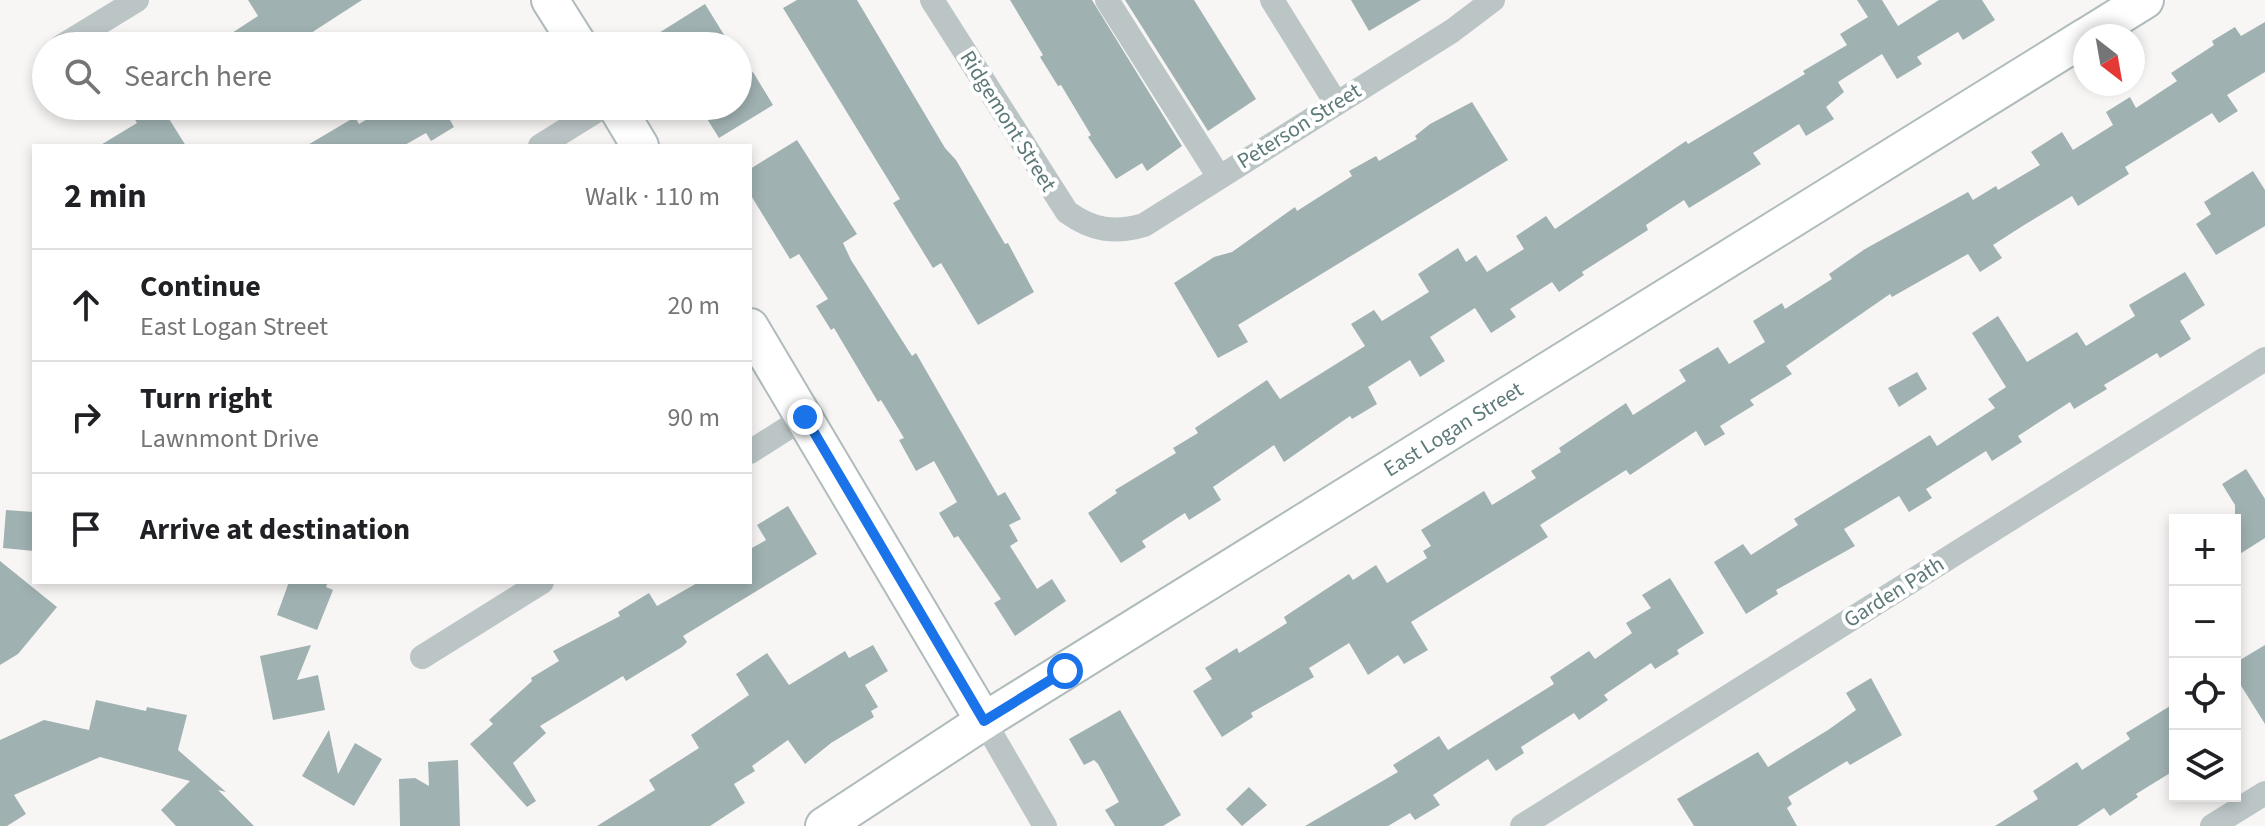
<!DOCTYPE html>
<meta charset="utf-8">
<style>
:root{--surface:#fff;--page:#f2f2f2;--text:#202124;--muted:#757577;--line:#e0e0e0}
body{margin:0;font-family:"Source Sans 3",sans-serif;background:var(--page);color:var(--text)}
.controls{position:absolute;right:24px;bottom:24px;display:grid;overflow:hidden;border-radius:0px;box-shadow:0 4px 12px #0003}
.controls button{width:72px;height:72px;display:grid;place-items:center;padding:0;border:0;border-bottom:2px solid var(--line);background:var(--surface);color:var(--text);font:40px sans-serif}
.compass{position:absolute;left:2073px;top:24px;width:72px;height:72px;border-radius:50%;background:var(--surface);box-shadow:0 4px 12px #0003;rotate:149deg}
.stop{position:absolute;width:24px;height:24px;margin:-18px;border:6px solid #1a73e8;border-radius:50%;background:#fff}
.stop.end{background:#1a73e8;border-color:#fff;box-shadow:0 2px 8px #0008}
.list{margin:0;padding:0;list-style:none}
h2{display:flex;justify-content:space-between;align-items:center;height:104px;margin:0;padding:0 32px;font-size:34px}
h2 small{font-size:26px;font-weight:400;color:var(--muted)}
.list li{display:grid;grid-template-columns:52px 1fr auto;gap:24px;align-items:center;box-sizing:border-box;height:112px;padding:0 32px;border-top:2px solid var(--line)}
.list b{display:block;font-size:30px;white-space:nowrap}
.list p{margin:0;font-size:26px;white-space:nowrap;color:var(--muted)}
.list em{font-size:26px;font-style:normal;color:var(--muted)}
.icon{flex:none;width:44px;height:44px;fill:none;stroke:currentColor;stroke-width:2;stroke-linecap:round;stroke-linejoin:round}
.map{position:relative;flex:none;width:2265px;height:826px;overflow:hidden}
.search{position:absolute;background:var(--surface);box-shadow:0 4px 12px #0003;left:32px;top:32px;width:720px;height:88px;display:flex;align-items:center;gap:20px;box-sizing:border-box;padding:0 28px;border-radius:44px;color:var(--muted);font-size:30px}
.panel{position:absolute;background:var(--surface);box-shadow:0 4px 12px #0003;left:32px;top:144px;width:720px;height:440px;border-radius:0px}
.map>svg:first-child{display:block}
</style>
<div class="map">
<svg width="2265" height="826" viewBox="0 0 2265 826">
<rect width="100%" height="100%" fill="#f8f6f5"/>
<g fill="#a0b1b1">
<path d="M248 0H362L291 46H212L258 16Z"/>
<path d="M797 0H857L945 148 956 160 1005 244 1008 243 1034 292 978 325 941 263 933 268 893 203 900 199 783 8Z"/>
<path d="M1010 0H1092L1182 146 1147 171 1142 163 1116 179 1088 137 1091 135 1061 85 1058 86 1040 57 1043 55Z"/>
<path d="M1125 0H1194L1256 99 1208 131Z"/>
<path d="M1351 0H1421L1369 31Z"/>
<path d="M1857 0H1882L1898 26 1939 0H1982L1995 20 1963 40 1958 32 1917 57 1922 64 1897 79 1882 54 1838 82 1844 92 1826 107 1834 119 1806 136 1799 124 1753 153 1761 164 1689 208 1684 200 1646 225 1648 230 1582 272 1584 275 1559 292 1552 282 1510 309 1516 317 1491 333 1475 308 1430 337 1445 361 1420 377 1410 360 1368 387 1377 404 1352 419 1350 416 1284 462 1274 445 1213 487 1221 500 1189 520 1185 513 1142 541 1146 547 1121 563 1088 513 1117 493 1115 490 1176 453 1173 448 1198 433 1195 428 1267 380 1280 399 1365 346 1351 324 1374 310 1382 321 1429 292 1418 274 1458 248 1466 262 1476 255 1487 272 1524 249 1516 236 1546 216 1555 229 1686 141 1688 144 1805 74 1803 71 1847 45 1840 34 1868 17Z"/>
<path d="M705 4 726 38 712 46H638Z"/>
<path d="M2265 22V72L2227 95 2238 111 2219 123 2212 113 2125 167 2129 174 2078 206 2072 196 2021 227 1993 245 2002 258 1980 272 1968 254 1892 297 1890 294 1786 366 1792 374 1750 400 1754 405 1720 426 1725 434 1705 446 1696 431 1630 475 1626 470 1540 525 1548 537 1411 622 1428 650 1404 664 1398 655 1368 675 1349 643 1309 668 1314 677 1251 713 1253 717 1222 737 1193 691 1212 679 1205 668 1237 648 1239 653 1287 623 1284 617 1349 574 1353 580 1376 565 1387 583 1427 558 1423 551 1431 546 1421 530 1484 491 1492 505 1536 478 1531 471 1561 452 1559 448 1626 403 1633 415 1686 381 1679 370 1718 347 1729 364 1765 342 1753 321 1782 303 1785 309 1832 279 1829 274 1865 249 1968 192 1973 200 1996 186 1998 190 2040 165 2031 152 2062 132 2073 150 2113 125 2106 112 2130 97 2136 108 2177 81 2171 73 2214 45 2212 41 2235 27 2241 36Z"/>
<path d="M753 72 773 105 719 138 699 106H738V81Z"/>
<path d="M1472 102 1508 160 1238 325 1248 342 1218 358 1174 283 1214 257 1232 252 1295 207 1297 211 1352 176 1349 171 1376 156 1379 161 1417 139 1415 136 1430 124Z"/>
<path d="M127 106H161L186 146H99L137 123Z"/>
<path d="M389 106H442L454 127 431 141 426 133 403 146H306L355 117 359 124Z"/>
<path d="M797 140 857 234 843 243 851 260 912 356 916 353 998 496 1005 492 1021 519 1009 525 1018 541 1010 546 1037 589 1052 579 1066 601 1015 636 994 603 1001 599 958 536 954 538 939 513 957 502 934 461 916 471 899 440 904 438 881 400 878 402 834 328 831 330 816 306 828 299 799 254 790 259 750 194V169Z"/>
<path d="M2253 171 2265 190V226L2216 255 2196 224 2211 214 2204 202Z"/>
<path d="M2185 272 2205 305 2180 321 2191 339 2160 358 2157 353 2104 385 2107 389 2074 409 2070 402 2018 436 2022 442 1992 461 1986 451 1926 489 1932 498 1909 512 1899 496 1844 529 1855 546 1776 590 1778 594 1746 614 1714 562 1743 544 1751 555 1798 525 1794 519 1930 435 1937 446 1995 408 1988 399 2006 387 1972 333 1998 316 2027 362 2077 332 2086 346 2135 316 2129 305Z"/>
<path d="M1917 372 1927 389 1899 407 1888 388Z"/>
<path d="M2246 469 2265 499V538L2235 557V505L2222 484Z"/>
<path d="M788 506 817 554 683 636 687 642 682 647 626 681 623 676 540 726 546 733 513 763 536 801 527 807 470 744 493 724 489 720 532 681 531 678 559 661 553 651 620 616 618 612 649 593 657 606 699 582H750V549L766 540 757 525Z"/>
<path d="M6 510 34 512V551L3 548Z"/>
<path d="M0 561 57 607 18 654 0 665Z"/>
<path d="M1670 578 1704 633 1677 650 1679 654 1655 669 1651 663 1604 695 1608 700 1579 720 1574 713 1521 747 1524 753 1496 771 1488 759 1433 795 1440 805 1415 820 1410 813 1388 826H1305L1398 772 1393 765 1439 736 1448 750 1554 684 1550 677 1589 651 1595 659 1632 633 1626 623 1651 608 1642 595Z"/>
<path d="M289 582H328L326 587 333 590 317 630 277 615Z"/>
<path d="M311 645 297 680 318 675 325 710 273 720 260 656Z"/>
<path d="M873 645 888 671 865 685 878 707 871 711 874 717 831 743 805 764 788 740 752 766 755 771 734 784 745 803 710 826H597L655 790 649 780 699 748 691 735 749 695 736 674 767 653 789 685 845 651 849 658Z"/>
<path d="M2265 645V724L2235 676V663Z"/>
<path d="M1871 678 1902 735 1850 765 1847 761 1788 797 1792 804 1787 808 1797 826H1694L1677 799 1758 752 1768 767 1828 730 1856 710 1846 693Z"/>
<path d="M96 700 146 711 147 707 187 715 178 750 226 792 218 790 254 826H176L161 810 190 781 100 757 14 795 26 814 7 826H0V740L44 720 89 730Z"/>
<path d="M2175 703V770L2136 794 2138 797 2110 816 2104 808 2077 826H1995L2038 799 2033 791 2077 762 2082 770 2130 739 2126 733Z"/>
<path d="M1120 710 1181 815 1163 826H1115L1105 810 1119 802 1098 764 1094 760 1084 765 1069 739Z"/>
<path d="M329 730 338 774 355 743 382 759 354 806 302 776Z"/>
<path d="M458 760 460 826H400L399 779 415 778 429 786 428 762Z"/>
<path d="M1249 787 1267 805 1242 826 1226 809Z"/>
</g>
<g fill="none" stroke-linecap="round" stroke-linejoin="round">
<defs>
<g id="secondary">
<path d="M550 0 579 46"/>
<path d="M2087 36 2145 0"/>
<path d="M616 106 640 146"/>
<path d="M750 327 984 721"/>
<path id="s1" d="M824 826 984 721 2085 37"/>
</g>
</defs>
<use href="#secondary" stroke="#b0bbbc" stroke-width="40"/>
<g stroke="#bbc5c5" stroke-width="24">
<path d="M932 0 1067 212C1092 230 1114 234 1144 225L1452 31 1493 0"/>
<path d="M1107 0 1219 177"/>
<path d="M1272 0 1336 103"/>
<path d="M62 46 137 0"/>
<path d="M540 146 604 106"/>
<path d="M750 452 805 417"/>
<path d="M422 657 542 582"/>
<path d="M984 721 1045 826"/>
<path d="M1522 826 2265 359"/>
<path d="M2212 826 2265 793"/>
</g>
<use href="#secondary" stroke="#fff" stroke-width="36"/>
</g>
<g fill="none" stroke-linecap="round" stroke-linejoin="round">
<path stroke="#1a73e8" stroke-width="10" d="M805 417 984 721 1065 671"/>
</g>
<g text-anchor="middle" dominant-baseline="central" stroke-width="8" stroke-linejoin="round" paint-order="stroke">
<g font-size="22" fill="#5e797a" stroke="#fff">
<text transform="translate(1008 121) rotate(58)">Ridgemont Street</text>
<text transform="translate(1299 126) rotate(-32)">Peterson Street</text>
<text stroke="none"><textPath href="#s1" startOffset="744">East Logan Street</textPath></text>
<text transform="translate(1894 592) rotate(-32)">Garden Path</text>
</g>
</g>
</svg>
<div class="controls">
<button>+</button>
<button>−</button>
<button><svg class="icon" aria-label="locate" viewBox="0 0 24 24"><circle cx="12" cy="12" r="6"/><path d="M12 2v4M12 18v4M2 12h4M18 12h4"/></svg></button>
<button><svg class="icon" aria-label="layers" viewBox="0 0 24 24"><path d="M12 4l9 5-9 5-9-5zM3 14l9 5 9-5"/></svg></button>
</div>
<svg class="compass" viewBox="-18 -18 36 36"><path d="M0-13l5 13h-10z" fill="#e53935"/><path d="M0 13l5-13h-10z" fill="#757577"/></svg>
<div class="stop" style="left:1065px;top:671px"></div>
<div class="stop end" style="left:805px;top:417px"></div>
<div class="search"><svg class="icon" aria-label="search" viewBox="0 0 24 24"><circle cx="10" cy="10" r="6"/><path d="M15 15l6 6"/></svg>Search here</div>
<section class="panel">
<h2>2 min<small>Walk · 110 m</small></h2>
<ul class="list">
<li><svg class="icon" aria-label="ahead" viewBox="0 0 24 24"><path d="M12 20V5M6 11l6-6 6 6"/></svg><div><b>Continue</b><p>East Logan Street</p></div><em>20 m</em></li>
<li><svg class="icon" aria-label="right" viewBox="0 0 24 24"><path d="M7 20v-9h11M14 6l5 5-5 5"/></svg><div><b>Turn right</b><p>Lawnmont Drive</p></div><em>90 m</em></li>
<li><svg class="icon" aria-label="arrive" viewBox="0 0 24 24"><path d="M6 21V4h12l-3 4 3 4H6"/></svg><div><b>Arrive at destination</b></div></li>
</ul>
</section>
</div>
